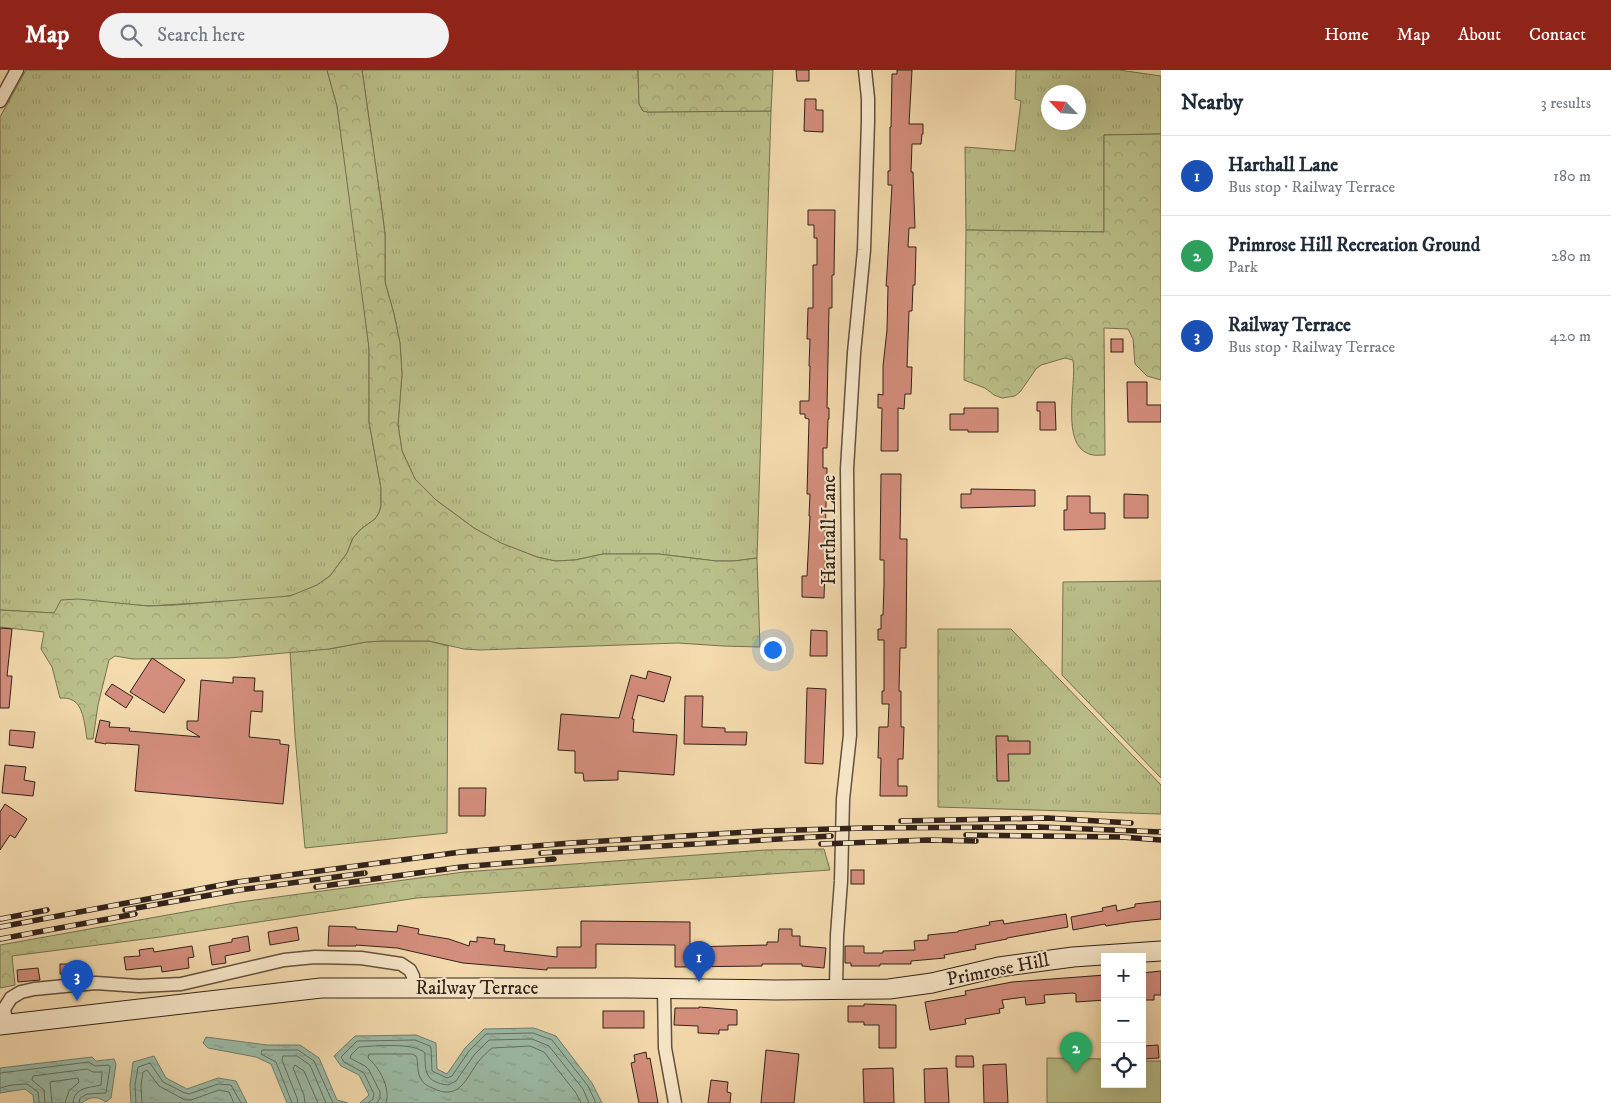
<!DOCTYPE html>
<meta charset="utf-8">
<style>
:root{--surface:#fff;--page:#f2f2f3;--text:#1f2937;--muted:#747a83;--line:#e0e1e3;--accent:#8f2418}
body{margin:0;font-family:"IM FELL DW Pica",serif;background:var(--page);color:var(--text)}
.controls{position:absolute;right:15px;bottom:15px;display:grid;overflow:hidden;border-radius:0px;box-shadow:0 5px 20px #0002}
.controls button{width:45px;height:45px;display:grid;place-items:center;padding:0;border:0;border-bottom:1px solid var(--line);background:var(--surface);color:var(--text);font:25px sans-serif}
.compass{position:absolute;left:1041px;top:15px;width:45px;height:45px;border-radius:50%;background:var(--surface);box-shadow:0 5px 20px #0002;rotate:295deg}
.you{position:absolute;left:772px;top:579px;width:18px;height:18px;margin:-12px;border:4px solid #fff;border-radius:50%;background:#1a73e8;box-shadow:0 0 0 8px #1a73e833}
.badge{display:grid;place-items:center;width:32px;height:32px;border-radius:50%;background:var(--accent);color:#fff;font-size:16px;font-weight:700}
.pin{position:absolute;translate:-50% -41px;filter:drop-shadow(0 1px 2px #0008)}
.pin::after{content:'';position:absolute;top:26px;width:18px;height:15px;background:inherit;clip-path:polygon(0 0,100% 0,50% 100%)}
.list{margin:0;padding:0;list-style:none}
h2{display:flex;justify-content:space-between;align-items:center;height:65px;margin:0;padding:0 20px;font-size:21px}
h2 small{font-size:16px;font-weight:400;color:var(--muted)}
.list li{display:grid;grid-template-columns:32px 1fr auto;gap:15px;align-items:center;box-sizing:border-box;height:80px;padding:0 20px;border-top:1px solid var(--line)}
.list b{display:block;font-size:19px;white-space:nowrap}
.list p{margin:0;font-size:16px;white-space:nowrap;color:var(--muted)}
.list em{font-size:16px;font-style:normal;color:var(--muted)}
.icon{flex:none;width:28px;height:28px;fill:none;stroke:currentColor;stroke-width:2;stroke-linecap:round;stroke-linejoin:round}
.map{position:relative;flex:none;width:1161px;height:1033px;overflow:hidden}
header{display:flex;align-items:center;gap:30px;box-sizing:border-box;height:70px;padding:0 25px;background:var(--accent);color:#fff}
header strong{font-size:24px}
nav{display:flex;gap:28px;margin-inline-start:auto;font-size:18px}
.search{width:350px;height:45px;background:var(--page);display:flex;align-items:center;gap:12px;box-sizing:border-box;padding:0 18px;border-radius:28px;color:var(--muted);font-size:19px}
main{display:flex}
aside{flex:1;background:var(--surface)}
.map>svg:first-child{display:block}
</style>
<header>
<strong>Map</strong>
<div class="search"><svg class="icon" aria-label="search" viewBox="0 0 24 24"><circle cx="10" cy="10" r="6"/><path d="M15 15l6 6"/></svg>Search here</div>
<nav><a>Home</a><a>Map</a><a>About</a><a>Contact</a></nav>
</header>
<main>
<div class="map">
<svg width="1161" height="1033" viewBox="0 0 1161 1033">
<defs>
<pattern id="grass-tufts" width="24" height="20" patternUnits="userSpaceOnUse" patternTransform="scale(1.25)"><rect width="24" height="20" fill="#bbc08a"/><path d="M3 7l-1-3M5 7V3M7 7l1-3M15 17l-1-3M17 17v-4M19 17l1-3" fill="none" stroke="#a1a576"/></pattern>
<pattern id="forest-crowns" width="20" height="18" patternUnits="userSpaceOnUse" patternTransform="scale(1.25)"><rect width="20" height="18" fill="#bbc08a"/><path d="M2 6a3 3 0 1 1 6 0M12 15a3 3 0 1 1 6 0" fill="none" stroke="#a1a576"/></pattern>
<pattern id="water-ripples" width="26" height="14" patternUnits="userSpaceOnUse" patternTransform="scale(1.25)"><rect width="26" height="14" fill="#9cbba7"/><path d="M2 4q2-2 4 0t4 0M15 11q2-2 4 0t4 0" fill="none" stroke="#87a08f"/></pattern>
</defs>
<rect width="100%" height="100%" fill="#f4dbae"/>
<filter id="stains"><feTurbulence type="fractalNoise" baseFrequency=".004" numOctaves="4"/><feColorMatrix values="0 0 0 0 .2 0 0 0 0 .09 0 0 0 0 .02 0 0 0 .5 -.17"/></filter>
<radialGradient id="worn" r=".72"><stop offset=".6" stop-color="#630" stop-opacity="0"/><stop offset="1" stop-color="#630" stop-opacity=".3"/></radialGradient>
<g fill="url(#grass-tufts)" stroke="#767152" fill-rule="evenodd">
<path d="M26 0H327L337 36 360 200 369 278V352L381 418V436L379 443 375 449 361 459 353 468 347 483 330 506 317 515 300 523 280 528 148 536 91 531 54 543 0 540V47Z"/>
<path d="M362 0H638L639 34 643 41 648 42 771 41 757 488 734 491H716L659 484H603L575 490 555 491 537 487 500 473 474 458 436 430 415 409 402 381 398 355 402 304 400 273 394 244 385 212V164L381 133Z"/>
<path d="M1016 0H1119L1161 6V64L1104 65V162L966 160 965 77 1015 81 1021 31 1015 29ZM1048 22H1078V52H1048Z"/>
<path d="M1161 511V708L1062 605 1063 512Z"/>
<path d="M938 559H1011L1161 715V744L938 737Z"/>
<path d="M382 571H429L448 576 447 763 305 778 295 666 290 581 329 579 366 572Z"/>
</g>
<g fill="url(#forest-crowns)" stroke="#767152">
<path d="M327 0H362L381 133 385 164V212L394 244 400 273 402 304 398 355 402 381 415 409 436 430 474 458 501 473 537 487 555 491 575 490 603 484H659L716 491H734L757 488 760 577 723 576 678 573 480 580 464 579 429 571H382L366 572 329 579 229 588 133 589 115 586 109 590 98 635 93 669H87C85 658 84 635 72 630 69 628 64 628 60 628L52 597 41 579 44 562 0 557V540L54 543 61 530 78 529 148 536 175 535 290 526 317 515 330 506 347 483 353 468 361 459 375 449 379 443 381 436V418L369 352V278L337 36Z"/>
<path d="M638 0H773L771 41 648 42 643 41 639 34Z"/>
<path d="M1161 64V310L1147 306 1135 294 1133 269 1128 259 1104 258 1105 385C1100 385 1094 386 1089 384 1060 374 1077 314 1073 290L1065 288 1041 295 1036 299 1020 322 1015 326 1002 328 994 325 985 318 964 310 966 160 1104 162V65Z"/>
<path d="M824 779 830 800 417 828 160 867 12 886 15 915 0 918V875L240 832 464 802 765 780Z"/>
</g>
<path fill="#bbc08a" stroke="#767152" d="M1047 988 1105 989V1014H1142V991H1161V1033H1047Z"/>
<g fill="url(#water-ripples)" stroke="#717e6f">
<path d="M534 958 556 966 592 1013 602 1033H360L369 1025 359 1005 341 996 334 986 355 966 416 965 436 973 437 999 447 1004 465 978 484 959Z"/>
<path d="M206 967 267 975H300L319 988 337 1030 348 1033H287L271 994 256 987 208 978 203 973Z"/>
<path d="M154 986 166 1008 187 1019 218 1008 236 1011 247 1033H131L130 1015 133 992Z"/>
<path d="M92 987 96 991 114 989 116 994 111 1028 106 1032C97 1026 91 1026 82 1033H34L33 1025 25 1019 0 1023V998Z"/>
</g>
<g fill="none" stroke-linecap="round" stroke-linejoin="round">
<g stroke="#666e61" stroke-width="1">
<path d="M0 1003 89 992 95 996 109 995 110 997 106 1023 87 1024 80 1028 79 1033"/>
<path d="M0 1018 11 1015 27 1014 38 1022 39 1033"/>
<path d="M45 1033 44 1020 32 1010 33 1006 87 999 93 1002H102L101 1015C89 1018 74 1017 73 1033"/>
<path d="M52 1033 50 1012 78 1008 79 1012 69 1021 65 1033"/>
<path d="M136 1033 135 1015 138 997 150 993 163 1012 185 1023 189 1024 218 1014 231 1015 241 1033"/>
<path d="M142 1033 141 1015 143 1002 147 1000 159 1016 185 1030H191L219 1020 229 1022 234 1033"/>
<path d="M292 1033 276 992 261 984 262 980H298L314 991 333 1033"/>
<path d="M298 1033 297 1028 282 990 283 986H297L310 995 326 1033"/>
<path d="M305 1033 304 1025 293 998 295 995 304 1001 318 1033"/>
<path d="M368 1033 373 1029 374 1024 364 1003 344 992 341 987 357 971 415 970 430 976 431 978 432 1001 447 1008 452 1006 469 981 486 964 533 963 552 970 588 1016 596 1033"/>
<path d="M377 1033 380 1028V1022L369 1000 365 996 350 988 351 985 359 977C375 976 414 972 425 983 425 1002 425 1012 448 1015L456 1011 474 985 489 970 532 969 549 976 583 1019 589 1033"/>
<path d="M386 1033C391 1018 379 997 368 988L369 984H412L416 986C419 993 416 1001 421 1009 424 1015 430 1017 437 1020 460 1029 467 1007 478 992 482 987 487 982 492 978L530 976 544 982 576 1023 581 1033"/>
</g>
</g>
<g fill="#d48e7d" stroke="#31221b">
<path d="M796 0H809V11H797Z"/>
<path d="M897 0H912L909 54H923V64H922L921 74H912L911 102H913L915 158H909L908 177H916L915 215H913L912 241H909L907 297H912L911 324H905L904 339 898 338V381H881L882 338H878V324L883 325V296L887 260 888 216H886L887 202 892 115H888V101H890V57H891L892 4H897Z"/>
<path d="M805 29H816V40H823V62L804 61Z"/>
<path d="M808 140H835L834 205H832V238H829L827 338H829V349H828L827 378H823V398H827L825 472H826L824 528 802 527V506H807L810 446H809L810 424H807L809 349 805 348V344H800V331H809L810 296H809L810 269H807L808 238H813V195H817V168H814V155H808Z"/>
<rect x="1111" y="269" width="12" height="13"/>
<path d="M1127 312H1147V335H1161V352H1128Z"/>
<path d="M1037 332H1055L1056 360H1040V341H1037Z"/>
<path d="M964 338H998V362H968V360H950V344H964Z"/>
<path d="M881 404H901L900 469H907L906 578H900L899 621H901V657H904L903 689H898V716H907V726H880L881 688H878L879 657H888L889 634H882V621H884V570H878V559H881V545H883L884 515V490H880Z"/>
<path d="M971 419 1035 420V436L961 438V424H971Z"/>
<path d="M1124 424 1148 425V448H1124Z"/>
<path d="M1067 426H1090V443H1105V459L1064 460V440H1067Z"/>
<path d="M0 558 12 559 7 606H12L9 638H0Z"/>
<path d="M811 560 827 561V586H810Z"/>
<path d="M152 588 185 610 164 643 130 622Z"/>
<path d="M648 601 671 607 664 632 638 625 632 649H634L633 662 677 665 674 705 618 701V710L584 711 583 703H575V681L558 680 561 644 619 648 631 605 646 609Z"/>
<path d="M233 607 255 608 254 621H263L262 642 251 641 249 667 280 670V674L289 675 283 734 135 721 139 675 106 673V674L95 672 100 650 110 652 109 657 130 658 129 661 200 667 187 659V651H198L201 610 233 613Z"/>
<path d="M112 614 133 627 126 638 105 624Z"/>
<path d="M807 618 826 619 823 694 805 693Z"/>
<path d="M685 626H703L702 657 725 658V662H747L746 675 684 674Z"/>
<path d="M10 660 35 662 33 678 9 675Z"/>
<path d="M996 666H1008V671H1030V684H1008L1009 711H997Z"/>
<path d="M5 695 26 697 24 710 35 712 33 726 2 723Z"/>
<path d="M459 718H486L485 746H459Z"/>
<path d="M5 734 27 749 15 768 10 765 0 780V742Z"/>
<rect x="851" y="800" width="13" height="14"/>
<path d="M1161 831V849L1131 852 1106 856 1105 854 1073 860 1071 847 1103 841 1102 838 1116 835 1117 841 1135 837V834Z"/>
<path d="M1066 844 1068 857 1007 868V869L975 875 976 879 944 885 945 888 911 891V894H880V896H851V893H845V876H864V883H883V881L915 880 914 871 928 870V865L958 862V861L990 855 989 852 1003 850 1004 854Z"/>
<path d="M581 851 690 852V877L767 875V872H778L779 859H792V866H800V876L826 878 824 898 802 896V894H762V896L675 897V875L596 874V898H547V900L463 893 397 878 356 875V876H328L329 856 356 857V859L397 862 398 855 419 859 418 864 449 869 469 876 470 871 477 872V867L495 869 494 874 505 875 504 881 557 887V877H581Z"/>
<path d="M297 857 299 870 270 875 268 862Z"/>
<path d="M248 866 250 881 225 886 226 893 212 895 209 876 232 872V869Z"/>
<path d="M192 876 194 887 188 888 189 898 162 902 161 896 126 900 124 887 140 886 139 880 153 878 154 882Z"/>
<path d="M60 894H87V906L70 907V904H60Z"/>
<path d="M38 898 40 910 18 912 17 900Z"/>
<path d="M1161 901V925H1154V930H1144L1142 903Z"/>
<path d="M1105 905V930L1076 932V924L1073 923 1044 925 1045 933 1026 935 1025 927 1002 930 1004 938 999 939 1000 943 965 949 966 954 930 960 925 932 966 925 965 921 1012 912Z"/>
<path d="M864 934 896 935V978H879V955H864V952H848V936H864Z"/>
<path d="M699 937 737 940V955H728V960H719V964L698 963V956L674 955 675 938H699Z"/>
<rect x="603" y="941" width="41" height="17"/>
<path d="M1158 975 1159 988 1142 989V976Z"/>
<path d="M766 980 799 984 794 1033H761Z"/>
<path d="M646 982 647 989 650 988 658 1033H639L631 993 635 992 634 985Z"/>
<path d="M956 986H973L974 997H956Z"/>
<path d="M1006 994 1008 1033H984L983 995Z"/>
<path d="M893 998 894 1033H864L863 999Z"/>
<path d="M947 998 949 1033H925L924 999Z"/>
<path d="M711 1010 728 1012 727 1022 731 1023 730 1033H708Z"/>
</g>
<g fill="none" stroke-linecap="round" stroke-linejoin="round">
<defs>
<g id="street">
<path d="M0 31 17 0"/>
<path d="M664 919 665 978 675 1033"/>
<path d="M836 919 837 865 841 811 843 729 850 665 847 399 854 283 864 180 868 51V28L865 0"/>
<path d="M7 955 4 939 11 928 21 922 34 919 96 913 139 916 181 914 284 890 315 887 361 888 401 894 410 900 413 906V918"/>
</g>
<path id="secondary" d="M0 955 321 918H627L775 920 889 919 932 913 999 897 1073 887 1161 881"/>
</defs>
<use href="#street" stroke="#625040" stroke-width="15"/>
<use href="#secondary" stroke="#31221b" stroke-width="21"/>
<use href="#street" stroke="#f8e8ca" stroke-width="12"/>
<use href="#secondary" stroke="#f8e8ca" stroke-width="19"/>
<defs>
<g id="rail">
<path d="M901 751 1047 748 1131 753"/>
<path d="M966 765 1122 767 1161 770"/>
<path d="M821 774 928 770 976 771"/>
<path d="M541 783 831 766"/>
<path d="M316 817 461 797 554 789"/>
<path d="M125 840 239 820 365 803"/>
<path d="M0 849 47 840"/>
<path d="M0 857 237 812 461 782 571 773 765 761 864 758 1039 757 1161 762"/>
<path d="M0 869 135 844"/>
</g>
</defs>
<use href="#rail" stroke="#31221b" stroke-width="5.5"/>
<use href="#rail" stroke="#f8e8ca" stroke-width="4" stroke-dasharray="11" stroke-linecap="butt"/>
</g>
<g text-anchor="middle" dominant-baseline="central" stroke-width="4" stroke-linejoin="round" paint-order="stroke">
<g font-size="19" fill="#31221b" stroke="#f8e8ca">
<text transform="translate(829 460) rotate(-90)">Harthall Lane</text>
<text transform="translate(998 900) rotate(-11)">Primrose Hill</text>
<text x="477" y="918">Railway Terrace</text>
</g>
</g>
<rect width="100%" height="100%" filter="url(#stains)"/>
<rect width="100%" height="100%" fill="url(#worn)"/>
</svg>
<div class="controls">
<button>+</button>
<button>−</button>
<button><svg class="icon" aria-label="locate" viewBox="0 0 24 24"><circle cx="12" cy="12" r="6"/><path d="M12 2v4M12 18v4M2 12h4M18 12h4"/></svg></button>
</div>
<svg class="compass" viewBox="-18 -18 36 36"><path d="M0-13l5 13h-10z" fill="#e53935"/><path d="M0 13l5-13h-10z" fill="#747a83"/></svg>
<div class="you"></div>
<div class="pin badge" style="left:699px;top:912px;background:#1a4fb4">1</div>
<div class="pin badge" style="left:1076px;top:1003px;background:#2e9e5b">2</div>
<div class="pin badge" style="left:77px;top:931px;background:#1a4fb4">3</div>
</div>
<aside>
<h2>Nearby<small>3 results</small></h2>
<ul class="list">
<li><span class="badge" style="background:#1a4fb4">1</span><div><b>Harthall Lane</b><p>Bus stop · Railway Terrace</p></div><em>180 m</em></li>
<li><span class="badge" style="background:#2e9e5b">2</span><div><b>Primrose Hill Recreation Ground</b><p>Park</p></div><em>280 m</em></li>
<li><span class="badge" style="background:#1a4fb4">3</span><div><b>Railway Terrace</b><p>Bus stop · Railway Terrace</p></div><em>420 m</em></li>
</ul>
</aside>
</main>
